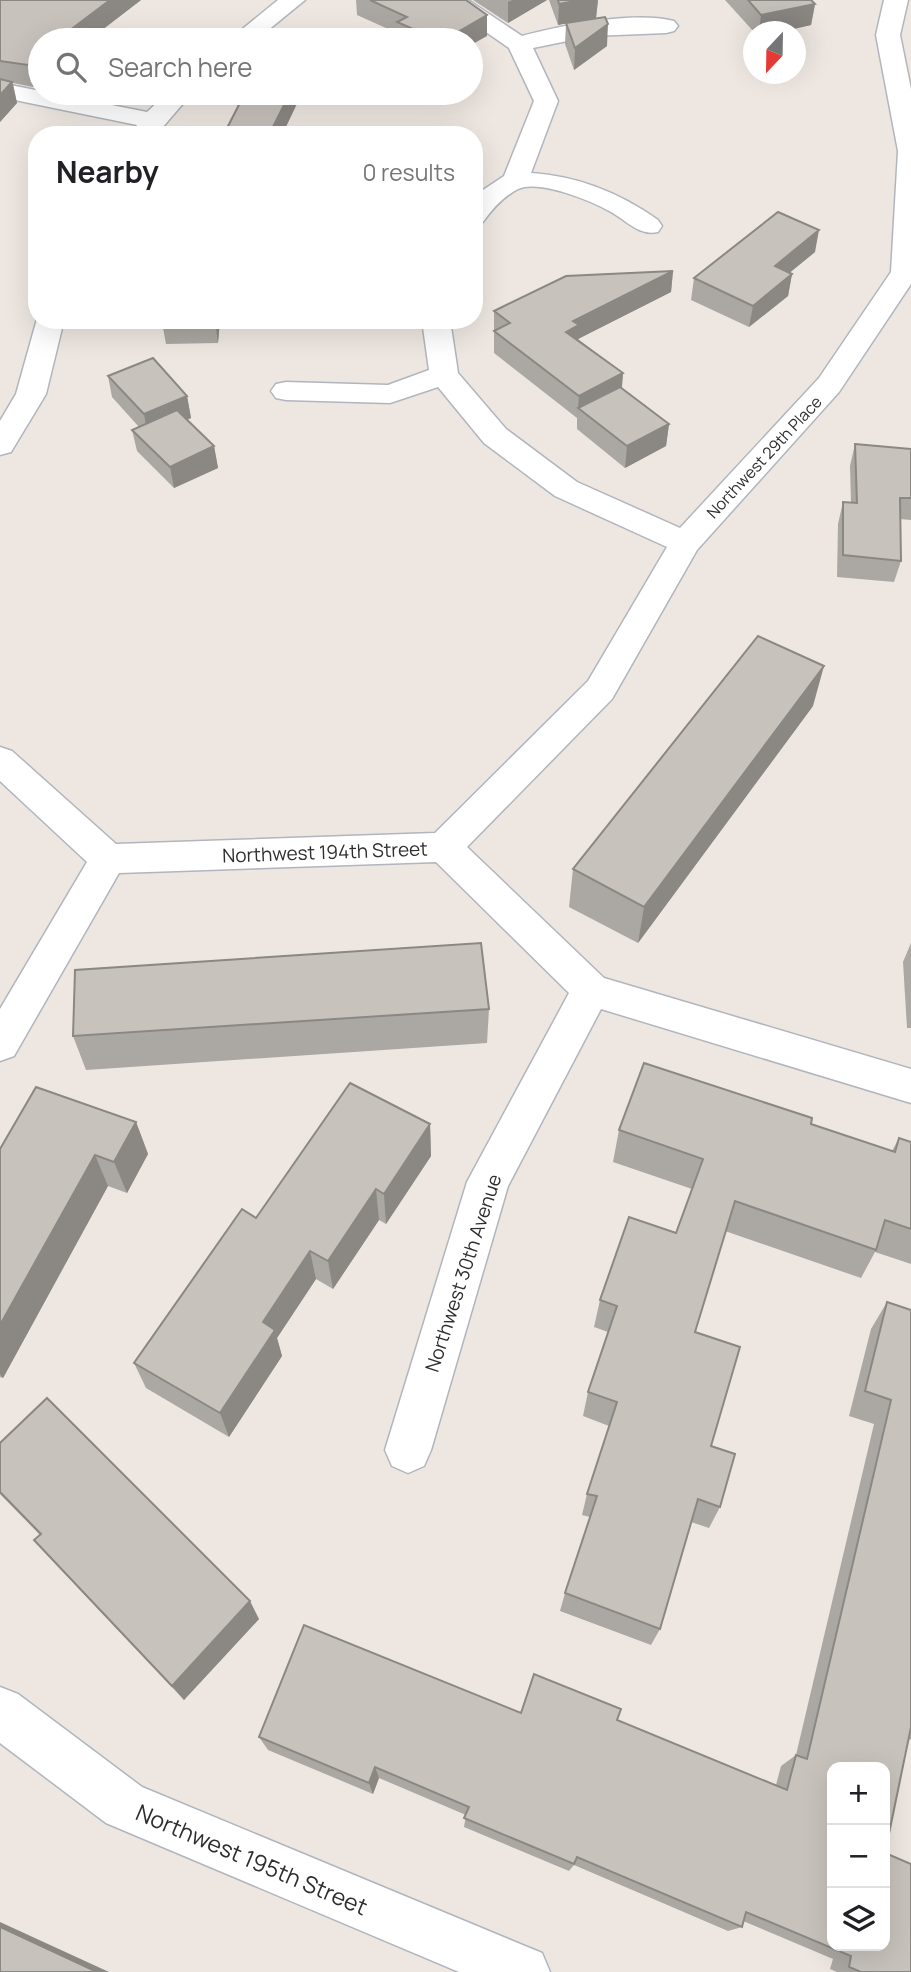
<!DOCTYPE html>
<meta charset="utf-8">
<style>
:root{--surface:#fff;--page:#f6f6f6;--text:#202124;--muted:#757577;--line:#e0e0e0}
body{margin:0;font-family:Manrope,sans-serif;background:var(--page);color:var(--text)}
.controls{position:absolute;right:21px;bottom:21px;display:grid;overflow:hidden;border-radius:14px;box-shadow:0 7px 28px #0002}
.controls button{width:63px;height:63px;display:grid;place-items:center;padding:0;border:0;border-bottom:2px solid var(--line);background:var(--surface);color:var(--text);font:35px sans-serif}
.compass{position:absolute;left:743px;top:21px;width:63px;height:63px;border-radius:50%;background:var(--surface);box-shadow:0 7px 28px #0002;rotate:202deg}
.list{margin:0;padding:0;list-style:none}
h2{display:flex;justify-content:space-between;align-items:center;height:91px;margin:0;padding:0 28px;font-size:30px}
h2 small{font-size:23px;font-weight:400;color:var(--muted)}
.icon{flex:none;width:38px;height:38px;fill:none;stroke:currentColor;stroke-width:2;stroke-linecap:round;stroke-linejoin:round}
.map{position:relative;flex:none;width:911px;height:1972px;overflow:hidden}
.search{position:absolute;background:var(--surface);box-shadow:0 7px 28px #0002;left:28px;top:28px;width:455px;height:77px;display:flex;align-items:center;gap:18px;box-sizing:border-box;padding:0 24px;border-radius:38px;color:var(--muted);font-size:26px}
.panel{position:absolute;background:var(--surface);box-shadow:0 7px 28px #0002;left:28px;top:126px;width:455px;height:203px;border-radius:28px}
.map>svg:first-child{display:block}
</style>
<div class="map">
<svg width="911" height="1972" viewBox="0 0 911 1972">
<rect width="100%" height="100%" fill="#eee7e1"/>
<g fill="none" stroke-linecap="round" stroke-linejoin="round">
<defs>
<g id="minor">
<path d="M278 0H305L256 40H229Z"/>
<path d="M440 0H468L522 36C563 25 634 11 674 21L678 26 674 31 666 33 592 36 533 48 558 101 531 173C578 176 620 193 658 220L662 226 658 232C639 236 627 221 611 212 592 201 539 179 518 189 503 197 493 208 483 222L474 224V196L504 176 534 101 509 48Z"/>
<path d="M884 0H908L900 35 911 89V284L839 392 697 550 612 699 467 847 604 978 911 1069V1103L601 1009 508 1186 431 1450 424 1466 408 1473 392 1466 385 1450 467 1182 569 993 436 862 119 873 14 1056 0 1061V1009L87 862 0 781V747L12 751 116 844 435 833 588 681 667 547 555 496 484 443 438 387 390 403 286 400 276 398 271 391 276 384 286 382 388 385 429 370 422 320H450L458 373 506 429 577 482 680 528 819 378 891 272 898 151 876 35Z"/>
<path d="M0 83 147 112 167 93H192L156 135H131L137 125 0 97Z"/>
<path d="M37 319 64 320 46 394 11 452 0 455V421L16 394Z"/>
<path d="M0 1687 18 1694 142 1787 542 1953 550 1972H459L106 1823 0 1743Z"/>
</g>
</defs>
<use href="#minor" stroke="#b1b5bd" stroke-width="3"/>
<use href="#minor" fill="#fff" fill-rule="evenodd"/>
</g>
<g fill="#aba7a2">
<path d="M0 0H141L89 40H40V79L33 87 13 83 17 103 0 122Z"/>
<path d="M356 0H466L487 15V36L471 40H398L397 33 357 15Z"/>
<path d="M473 0H547L508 23Z"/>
<path d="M549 0H598L596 18 607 46 574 70 565 44 566 23 558 25Z"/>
<path d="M725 0H811L815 4 811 25 780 32H754Z"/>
<path d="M245 93H302L282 135H226L225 132Z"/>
<path d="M815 252 789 273 792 274 788 296 749 327 691 300 694 278Z"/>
<path d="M673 271 671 292 578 339 623 373 622 388 669 424 666 446 625 468 577 429V418L494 353V311Z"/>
<path d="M220 320 218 343 166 344 162 322Z"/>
<path d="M108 376 187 396 191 418 187 420 214 446 218 468 174 488 137 451 132 430 139 427 112 397Z"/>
<path d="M855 444 911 449V520L900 519 901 561 894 582 837 577 838 524 843 502 851 503 850 466Z"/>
<path d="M813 706 638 943 569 907 573 869Z"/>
<path d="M911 943V1028H907L903 962Z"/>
<path d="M489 1009 487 1043 86 1070 73 1036Z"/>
<path d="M136 1122 148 1154 127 1193 108 1186 3 1378 0 1377V1149Z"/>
<path d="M430 1124 431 1156 386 1224 379 1220 333 1289 316 1279 277 1338 282 1356 229 1437 146 1388 134 1363 256 1218Z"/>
<path d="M811 1124 892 1151 899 1138 911 1142V1264L875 1252 861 1278 725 1231 695 1332 720 1507 709 1528 691 1522 660 1629 651 1645 560 1611 565 1593 590 1517 582 1515 587 1494 609 1426 583 1416 588 1392 608 1332 594 1327 600 1300 676 1233 692 1189 613 1162 619 1130Z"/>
<path d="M887 1302 911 1310V1739L908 1740 885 1853 911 1972H837L830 1969 833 1959 743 1921 742 1927 728 1931 574 1865 569 1871 464 1827 466 1815 379 1778 373 1794 268 1750 259 1737 521 1713 617 1720 776 1785 781 1766 796 1755 874 1424 849 1416 871 1329Z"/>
<path d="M0 1443 259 1619 184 1700 52 1560 34 1540 40 1535 0 1494Z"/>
</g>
<g fill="#8b8884">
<path d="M110 0H141L89 40H57Z"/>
<path d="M512 0H547L508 23V2Z"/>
<path d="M581 0H598L596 18 558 25 559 4Z"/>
<path d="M815 4 811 25 780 32H759L761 15Z"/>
<path d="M487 15V36L471 45V40H444Z"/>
<path d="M608 24 607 46 574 70 575 48Z"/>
<path d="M40 53V79L33 87 28 65Z"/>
<path d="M12 82 17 103 0 122V95Z"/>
<path d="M290 93H302L282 135H269Z"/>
<path d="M819 230 815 252 771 288 775 266Z"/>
<path d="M673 271 671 292 578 339V347L566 332 573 321Z"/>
<path d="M792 274 788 296 749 327 753 306Z"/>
<path d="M215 320H220L218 343Z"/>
<path d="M623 373 621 395 578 408 577 418 579 396Z"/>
<path d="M187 396 191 418 148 436 144 414Z"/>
<path d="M669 424 666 446 625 468 627 446Z"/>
<path d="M214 446 218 468 174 488 170 467Z"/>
<path d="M824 666 813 706 638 943 644 907Z"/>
<path d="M136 1122 148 1154 127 1193 114 1162Z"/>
<path d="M430 1124 431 1156 386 1224 384 1194Z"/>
<path d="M95 1155 108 1186 3 1378 0 1374V1325Z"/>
<path d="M376 1189 379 1220 333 1289 328 1261Z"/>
<path d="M310 1251 316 1279 277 1338 282 1356 229 1437 220 1413 263 1322Z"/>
<path d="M250 1601 259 1619 184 1700 172 1686Z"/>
<path d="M375 1767 379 1778 373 1794 369 1783Z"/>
<path d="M0 1922 109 1972H97L0 1927Z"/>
</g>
<g fill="#c7c2bc" stroke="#8b8884" stroke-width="2" fill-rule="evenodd">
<path d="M0 0H110L57 40H40V53L28 65 0 61Z"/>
<path d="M370 0H466L487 15 444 40H438L397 22 407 17Z"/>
<path d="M558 0H581L559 4Z"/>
<path d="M748 0H811L815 4 761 15Z"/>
<path d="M605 17 608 24 575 48 566 23Z"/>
<path d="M0 79 12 82 0 95Z"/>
<path d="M245 93H290L269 135H247L225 132Z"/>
<path d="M778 212 819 230 775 266 792 274 753 306 694 278Z"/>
<path d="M673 271 573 321 579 325 566 332 623 373 579 396 494 331 510 323 494 311 566 276Z"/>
<path d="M162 320H215L162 322Z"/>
<path d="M153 358 187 396 144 414 108 376Z"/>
<path d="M620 387 669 424 627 446 578 408Z"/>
<path d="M177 410 214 446 170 467 132 430Z"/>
<path d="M855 444 911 449V498H900L901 561 843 555V502L857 503Z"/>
<path d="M758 636 824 666 644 907 573 869Z"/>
<path d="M481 943 489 1009 73 1036 75 970Z"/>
<path d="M644 1063 812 1118 811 1124 895 1152 899 1138 911 1142V1229L885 1220 876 1250 735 1201 695 1332 740 1347 711 1446 735 1454 720 1507 698 1499 660 1629 565 1593 597 1496 587 1494 617 1402 588 1392 617 1306 600 1300 629 1217 676 1233 703 1159 619 1130Z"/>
<path d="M350 1083 430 1124 384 1194 376 1189 328 1261 310 1251 263 1322 275 1330 220 1413 134 1363 242 1209 256 1218Z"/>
<path d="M36 1087 136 1122 114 1162 95 1155 0 1325V1149Z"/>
<path d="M887 1302 911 1310V1727L885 1853 911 1864V1972H861L849 1967 851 1956 746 1912 742 1927 577 1857 574 1864 464 1818 469 1807 375 1767 369 1783 259 1737 304 1625 521 1713 534 1674 621 1709 617 1720 787 1790 796 1755 807 1759 891 1400 865 1391ZM832 1767H885V1946H832Z"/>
<path d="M47 1398 250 1601 172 1686 34 1540 41 1534 0 1492V1443Z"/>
<path d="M0 1927 97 1972H0Z"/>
</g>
<g text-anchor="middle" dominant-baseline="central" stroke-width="5" stroke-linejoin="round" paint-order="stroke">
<g font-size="16" fill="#2e2e2e" stroke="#fff">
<text transform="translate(764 457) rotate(-47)">Northwest 29th Place</text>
</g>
<g font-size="19" fill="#2e2e2e" stroke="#fff">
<text transform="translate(325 852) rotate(-2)">Northwest 194th Street</text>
<text transform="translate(463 1273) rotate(-72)">Northwest 30th Avenue</text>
</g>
<g font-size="23" fill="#2e2e2e" stroke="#fff">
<text transform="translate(252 1859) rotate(23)">Northwest 195th Street</text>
</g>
</g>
</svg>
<div class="controls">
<button>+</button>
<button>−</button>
<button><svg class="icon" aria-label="layers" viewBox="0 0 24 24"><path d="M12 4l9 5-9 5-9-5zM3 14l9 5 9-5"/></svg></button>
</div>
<svg class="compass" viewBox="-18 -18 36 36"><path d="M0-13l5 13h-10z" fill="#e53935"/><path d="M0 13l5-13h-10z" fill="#757577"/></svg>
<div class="search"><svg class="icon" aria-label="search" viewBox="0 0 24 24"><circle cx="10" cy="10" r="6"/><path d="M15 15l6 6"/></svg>Search here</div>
<section class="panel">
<h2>Nearby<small>0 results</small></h2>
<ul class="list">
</ul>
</section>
</div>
